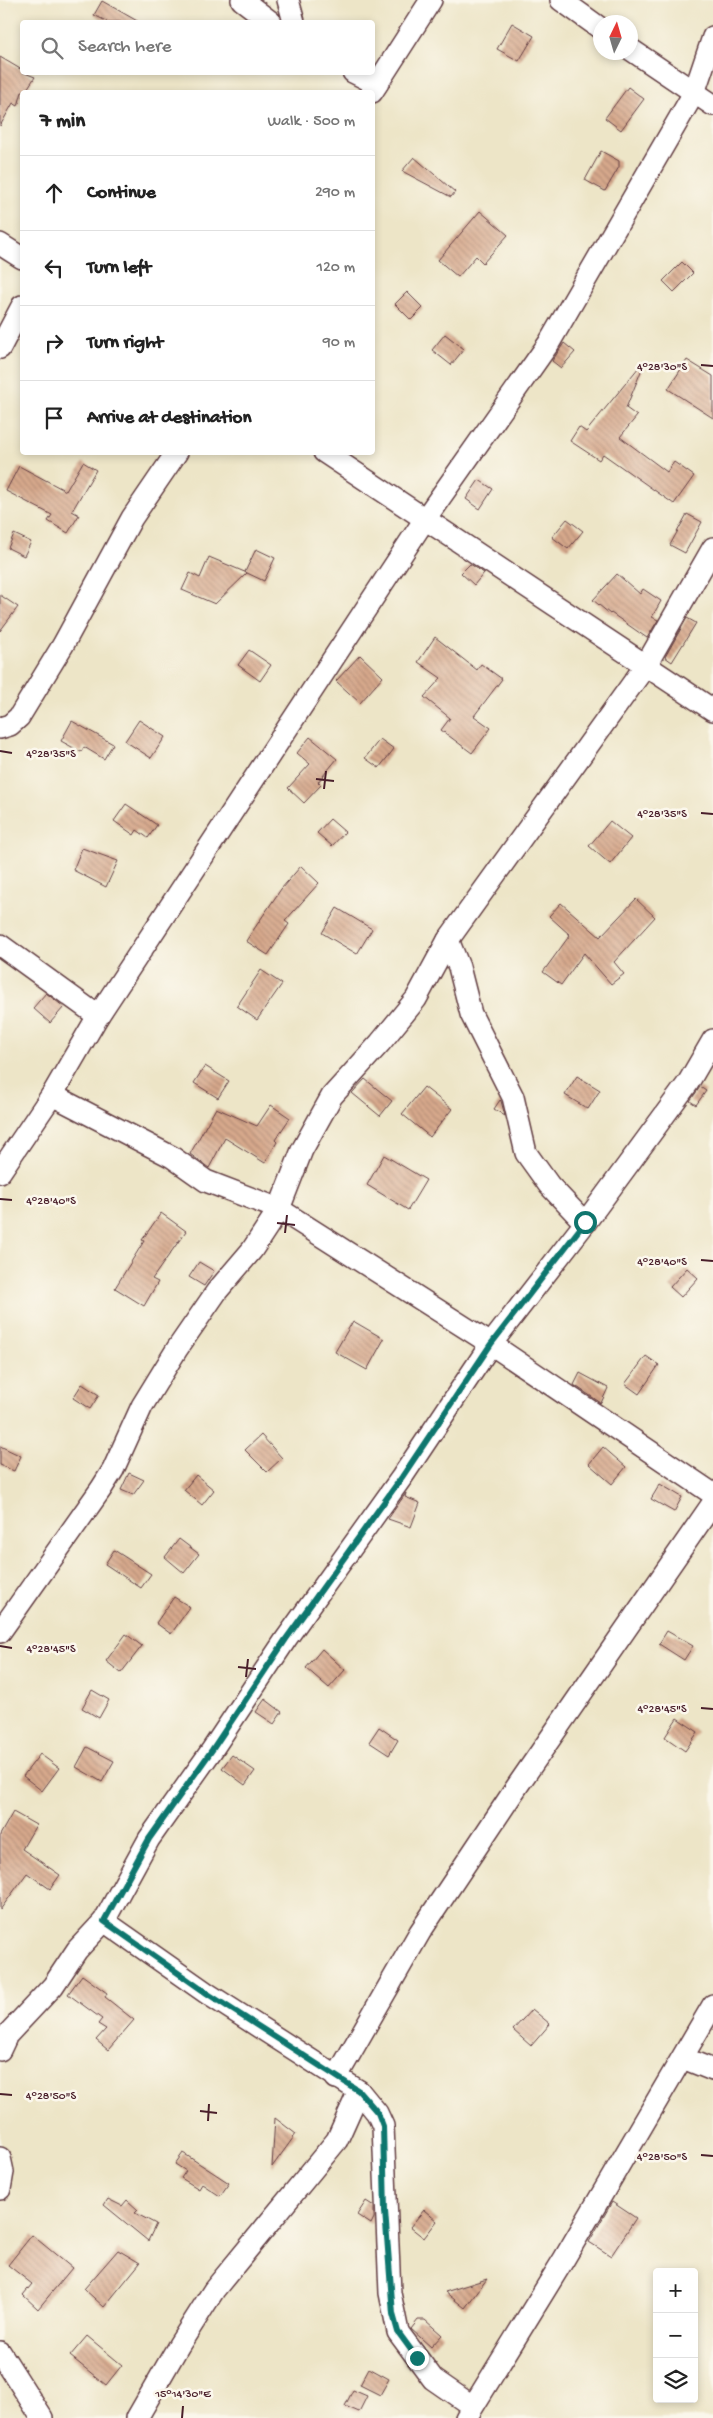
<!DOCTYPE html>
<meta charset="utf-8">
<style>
:root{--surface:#fff;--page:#f6f6f6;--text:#222;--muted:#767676;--line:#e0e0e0}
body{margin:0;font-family:"Gochi Hand",sans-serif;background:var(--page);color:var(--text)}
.controls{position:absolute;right:15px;bottom:15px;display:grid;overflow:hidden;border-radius:5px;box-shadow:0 2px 8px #0003}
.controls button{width:45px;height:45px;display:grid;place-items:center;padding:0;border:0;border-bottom:1px solid var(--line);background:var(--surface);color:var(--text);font:25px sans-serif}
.compass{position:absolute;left:593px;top:15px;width:45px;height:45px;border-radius:50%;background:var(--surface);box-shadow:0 2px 8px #0003;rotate:5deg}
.stop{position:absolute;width:15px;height:15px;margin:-11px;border:4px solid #0f766e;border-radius:50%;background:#fff}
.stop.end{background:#0f766e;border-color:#fff;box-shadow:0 1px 5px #0008}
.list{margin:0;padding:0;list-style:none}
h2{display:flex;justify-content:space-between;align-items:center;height:65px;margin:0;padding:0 20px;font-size:21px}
h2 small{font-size:16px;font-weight:400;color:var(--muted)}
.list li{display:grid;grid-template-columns:32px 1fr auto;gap:15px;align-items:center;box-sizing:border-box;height:75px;padding:0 20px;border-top:1px solid var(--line)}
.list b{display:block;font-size:19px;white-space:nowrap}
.list em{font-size:16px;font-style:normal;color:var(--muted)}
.icon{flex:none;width:28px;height:28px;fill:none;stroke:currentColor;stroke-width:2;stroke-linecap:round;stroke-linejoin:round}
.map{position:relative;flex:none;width:713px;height:2418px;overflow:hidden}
.search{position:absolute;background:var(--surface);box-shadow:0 2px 8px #0003;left:20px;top:20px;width:355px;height:55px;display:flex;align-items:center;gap:12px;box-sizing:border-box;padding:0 18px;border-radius:5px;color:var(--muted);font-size:19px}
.panel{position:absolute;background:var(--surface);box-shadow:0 2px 8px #0003;left:20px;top:90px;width:355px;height:365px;border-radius:5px}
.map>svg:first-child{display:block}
</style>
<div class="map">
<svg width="713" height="2418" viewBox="0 0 713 2418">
<defs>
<pattern id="building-back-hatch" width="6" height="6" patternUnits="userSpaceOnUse" patternTransform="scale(1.25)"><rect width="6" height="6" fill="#d7a98c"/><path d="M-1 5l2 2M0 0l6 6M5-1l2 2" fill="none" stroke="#b08973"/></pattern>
</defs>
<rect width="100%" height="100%" fill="#fbf7ec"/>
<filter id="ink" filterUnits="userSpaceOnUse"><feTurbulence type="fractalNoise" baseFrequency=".02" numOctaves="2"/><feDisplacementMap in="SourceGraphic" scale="10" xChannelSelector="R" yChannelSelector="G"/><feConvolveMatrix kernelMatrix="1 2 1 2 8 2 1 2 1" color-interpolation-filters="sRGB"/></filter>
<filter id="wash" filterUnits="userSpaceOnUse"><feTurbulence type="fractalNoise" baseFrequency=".0096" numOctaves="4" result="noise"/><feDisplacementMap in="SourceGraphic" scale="20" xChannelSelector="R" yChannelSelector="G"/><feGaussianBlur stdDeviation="1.12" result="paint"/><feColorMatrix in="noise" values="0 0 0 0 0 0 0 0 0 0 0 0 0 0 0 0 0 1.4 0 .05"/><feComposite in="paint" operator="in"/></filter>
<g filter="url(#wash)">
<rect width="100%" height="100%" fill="#ede5c7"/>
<g id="blocks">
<g fill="url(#building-back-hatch)">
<path d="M102 1 139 22H108L94 15Z"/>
<path d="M512 23 534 36 519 61 497 49Z"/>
<path d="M0 57 22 70V72L35 77 25 92H22L18 106 13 103 0 126Z"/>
<path d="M628 87 644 99 621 130 605 118Z"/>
<path d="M601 151 619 161V167L605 191 585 180Z"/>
<path d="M414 157 455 192 451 197 402 171Z"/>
<path d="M480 211 508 235 483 263 476 256 458 277 438 260Z"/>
<path d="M682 262 693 273 674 292 663 281Z"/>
<path d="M407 292 423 308 411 320 395 304Z"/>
<path d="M445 334 464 349 451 365 432 350Z"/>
<path d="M564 343 575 352 561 368 552 361Z"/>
<path d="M687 360 713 376V418L668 389Z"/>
<path d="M639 367 642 369 626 408 637 416 620 437 667 472 674 462 694 476 674 504 603 454 599 460 570 441 579 427 586 432Z"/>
<path d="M83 462 96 470 72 511 79 515 68 533 48 521 52 515 6 491 19 466 66 491Z"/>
<path d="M479 480 493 489 480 509 466 499Z"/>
<path d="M687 514 702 522 685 553 670 545Z"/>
<path d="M567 519 583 531 568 549 552 537Z"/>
<path d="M14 534 31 542 24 556 8 548Z"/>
<path d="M256 549 275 558 264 581 245 572Z"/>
<path d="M209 557 247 573 215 604 182 590 190 573 200 578Z"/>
<path d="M470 564 484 573 474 585 461 573Z"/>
<path d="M617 574 640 594 643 589 661 601 652 617 658 620 647 638 611 613 610 614 593 600Z"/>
<path d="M0 595 18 607 0 631Z"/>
<path d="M687 618 696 623 672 662 665 657Z"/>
<path d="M435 637 477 670 481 664 502 679 474 716 491 728 472 753 441 730 450 718 424 697 441 678 418 662Z"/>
<path d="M249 650 271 665 260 681 238 665Z"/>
<path d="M360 655 383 677 360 703 336 681Z"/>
<path d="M139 720 165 737 151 758 125 741Z"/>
<path d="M72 721 113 744 104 759 84 747 81 752 61 741Z"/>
<path d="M310 737 337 759 318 782 321 785 304 803 288 788 310 764 297 753Z"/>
<path d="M380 739 394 749 379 768 365 758Z"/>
<path d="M126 804 157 825 148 838 137 830 134 835 114 821Z"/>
<path d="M330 819 345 832 332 846 317 833Z"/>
<path d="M610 821 631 838 610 864 589 846Z"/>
<path d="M82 848 118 861 106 887 73 870Z"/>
<path d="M301 866 319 883 285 921 289 924 268 955 246 941 281 889Z"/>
<path d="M636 899 655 917 614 962 624 974 611 984 584 953 561 985 543 972 570 935 549 916 561 903 600 937Z"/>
<path d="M337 908 372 929 357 954 322 933Z"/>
<path d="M261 970 282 984 257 1020 237 1006Z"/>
<path d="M46 993 64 1007 50 1023 33 1008Z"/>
<path d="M205 1066 229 1081 218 1098 194 1083Z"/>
<path d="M577 1076 600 1090 588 1109 565 1095Z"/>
<path d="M365 1079 392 1101 380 1116 352 1093Z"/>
<path d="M424 1087 452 1109 430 1137 402 1114Z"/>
<path d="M700 1087 706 1091 696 1105 690 1101Z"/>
<path d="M500 1100 501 1101 505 1116 494 1109Z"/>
<path d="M271 1105 290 1118 275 1140 277 1142 265 1163 225 1138 209 1168 190 1154 216 1108 257 1126Z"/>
<path d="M384 1155 426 1180 408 1210 367 1185Z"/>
<path d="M161 1213 186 1231 152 1279 158 1282 144 1306 115 1288 144 1241 142 1240Z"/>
<path d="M199 1262 214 1271 204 1286 189 1277Z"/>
<path d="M687 1268 698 1278 681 1297 670 1287Z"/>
<path d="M353 1321 384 1339 367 1370 335 1352Z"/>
<path d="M646 1356 659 1365 639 1394 625 1384Z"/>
<path d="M580 1373 608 1388 601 1403 574 1385Z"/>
<path d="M82 1384 99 1395 90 1409 73 1398Z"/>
<path d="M261 1435 282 1458 267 1472 245 1450Z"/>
<path d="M0 1446 21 1456 14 1471 0 1465Z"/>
<path d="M603 1447 626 1467 612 1484 589 1464Z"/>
<path d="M129 1473 144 1480 133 1495 121 1490Z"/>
<path d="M196 1475 214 1490 202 1505 184 1490Z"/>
<path d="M660 1484 682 1497 674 1512 651 1499Z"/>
<path d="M406 1493 405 1497 420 1503 411 1527 388 1519Z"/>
<path d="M179 1539 199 1554 184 1573 165 1557Z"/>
<path d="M114 1550 151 1574 141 1588 105 1564Z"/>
<path d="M174 1597 190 1607 171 1634 156 1623Z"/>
<path d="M667 1631 693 1646 684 1660 659 1644Z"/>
<path d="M126 1634 142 1646 121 1673 106 1661Z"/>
<path d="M322 1649 345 1670 329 1688 306 1668Z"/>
<path d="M92 1690 109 1700 99 1718 82 1708Z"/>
<path d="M265 1699 282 1712 274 1724 256 1712Z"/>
<path d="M677 1718 698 1732 685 1751 665 1737Z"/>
<path d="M379 1727 398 1740 389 1755 369 1742Z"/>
<path d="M87 1747 114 1761 102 1782 76 1767Z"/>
<path d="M40 1754 59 1768 42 1791 23 1776Z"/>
<path d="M232 1755 255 1771 245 1785 222 1768Z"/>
<path d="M13 1812 36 1825 22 1849 60 1875 50 1889 27 1873 0 1910V1835Z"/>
<path d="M82 1975 107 1993 105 1997 134 2020 108 2050 96 2040 106 2029 98 2024 102 2019 68 1994Z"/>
<path d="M532 2009 550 2024 531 2046 513 2030Z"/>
<path d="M275 2118 296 2134 272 2167Z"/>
<path d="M183 2153 229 2183 220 2196 202 2184 199 2189 181 2178 186 2171 175 2164Z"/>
<path d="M108 2199 122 2206 127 2200 138 2210 135 2213 156 2224 148 2241 104 2205Z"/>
<path d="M366 2201 374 2206V2218L371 2224 357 2215Z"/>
<path d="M612 2202 636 2218 611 2256 589 2242Z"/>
<path d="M424 2210 437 2221 424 2238 410 2227Z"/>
<path d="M32 2235 72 2268 38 2309 23 2295 32 2284 8 2265Z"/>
<path d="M118 2250 140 2263 104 2307 84 2289Z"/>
<path d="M487 2279 465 2308 445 2292Z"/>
<path d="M418 2320H425L442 2335 431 2347 411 2329Z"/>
<path d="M87 2336 122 2365 106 2385 70 2356Z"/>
<path d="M369 2368 389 2379 380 2395 360 2385Z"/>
<path d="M353 2390 367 2396 359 2412 345 2406Z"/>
</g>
</g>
</g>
<g filter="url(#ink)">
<use href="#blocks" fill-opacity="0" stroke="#623d42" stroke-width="1"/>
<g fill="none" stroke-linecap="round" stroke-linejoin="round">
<defs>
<g id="street">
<path d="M242 0 271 22"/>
<path d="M288 0 294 22"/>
<path d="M561 0 600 28"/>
<path d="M630 49 713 105"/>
<path d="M353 72 377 84"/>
<path d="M372 92 431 0"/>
<path d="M0 244 22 258"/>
<path d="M0 348 22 306"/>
<path d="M324 452 713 710"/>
<path d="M0 728 10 725 19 717 63 645 132 518 177 452"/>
<path d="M448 940 459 967 471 1014 513 1097 526 1153 549 1185 585 1223"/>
<path d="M0 945 98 1016"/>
<path d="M52 1095 172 1157 206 1181 279 1209 491 1344 713 1494"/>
<path d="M0 1172 52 1095 98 1016 425 519 549 343 694 93 713 37"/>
<path d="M0 1632 101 1489 113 1470 142 1406 177 1349 217 1291 252 1250 279 1209 302 1150 332 1096 380 1043 416 999 448 940 646 665 713 548"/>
<path d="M104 1921 208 1994 359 2091 377 2113 383 2126 390 2293 398 2332 433 2379 472 2406"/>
<path d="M0 2050 7 2035 53 1986 77 1950 104 1921 149 1839 212 1750 286 1639 402 1477 491 1344 585 1223 688 1083 713 1040"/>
<path d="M683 2058 713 2070"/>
<path d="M336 2078 420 1932 518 1785 713 1503"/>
<path d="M0 2158 3 2172 0 2189"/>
<path d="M0 2352 42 2418"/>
<path d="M137 2418 179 2345 214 2290 337 2140 359 2091"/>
<path d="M466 2418 564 2259 713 2005"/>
</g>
</defs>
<use href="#street" stroke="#623d42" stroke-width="24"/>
<use href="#street" stroke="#fff" stroke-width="21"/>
</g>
</g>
<g fill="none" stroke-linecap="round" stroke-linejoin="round" filter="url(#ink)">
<path stroke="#0f766e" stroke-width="6" d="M417 2358 398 2332 393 2314 385 2211 383 2126 378 2113 359 2091 208 1994 104 1921 149 1839 212 1750 286 1639 402 1477 491 1344 585 1222"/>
</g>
<path fill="none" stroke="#4a1f2b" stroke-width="2" d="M701 365 713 366M0 751 12 753M316 779 334 781M324 789 326 771M701 813 713 814M0 1199 12 1200M277 1223 295 1225M285 1233 287 1215M701 1260 713 1261M0 1646 12 1648M238 1667 256 1669M246 1677 248 1659M701 1708 713 1709M0 2094 12 2095M200 2111 217 2113M208 2121 209 2104M701 2155 713 2156M182 2418 183 2406"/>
<g font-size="12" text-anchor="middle" fill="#4a1f2b" stroke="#fbf7ec" stroke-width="5" stroke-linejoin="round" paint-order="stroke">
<text x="662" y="370">4°28'30"S</text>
<text x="51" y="757">4°28'35"S</text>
<text x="662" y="817">4°28'35"S</text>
<text x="51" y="1204">4°28'40"S</text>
<text x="662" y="1265">4°28'40"S</text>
<text x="51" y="1652">4°28'45"S</text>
<text x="662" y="1712">4°28'45"S</text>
<text x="51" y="2099">4°28'50"S</text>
<text x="662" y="2160">4°28'50"S</text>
<text x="183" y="2397">15°14'30"E</text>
</g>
</svg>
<div class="controls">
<button>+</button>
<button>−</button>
<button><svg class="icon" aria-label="layers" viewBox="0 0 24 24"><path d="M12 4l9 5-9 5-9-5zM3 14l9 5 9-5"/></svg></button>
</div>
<svg class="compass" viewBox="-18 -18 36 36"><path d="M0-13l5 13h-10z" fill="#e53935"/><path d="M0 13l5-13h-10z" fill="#767676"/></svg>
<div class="stop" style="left:585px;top:1222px"></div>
<div class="stop end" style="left:417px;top:2358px"></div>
<div class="search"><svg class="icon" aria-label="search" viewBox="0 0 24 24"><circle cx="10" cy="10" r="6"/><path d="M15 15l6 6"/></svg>Search here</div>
<section class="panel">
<h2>7 min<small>Walk · 500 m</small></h2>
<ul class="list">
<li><svg class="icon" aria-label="ahead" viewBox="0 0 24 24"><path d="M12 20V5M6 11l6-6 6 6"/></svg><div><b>Continue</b></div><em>290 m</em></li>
<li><svg class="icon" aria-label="left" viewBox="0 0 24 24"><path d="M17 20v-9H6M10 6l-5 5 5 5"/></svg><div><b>Turn left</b></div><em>120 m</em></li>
<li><svg class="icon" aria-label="right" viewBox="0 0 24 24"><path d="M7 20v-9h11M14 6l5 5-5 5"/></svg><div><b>Turn right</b></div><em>90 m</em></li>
<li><svg class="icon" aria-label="arrive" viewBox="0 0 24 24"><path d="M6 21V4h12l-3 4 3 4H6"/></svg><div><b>Arrive at destination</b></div></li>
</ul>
</section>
</div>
